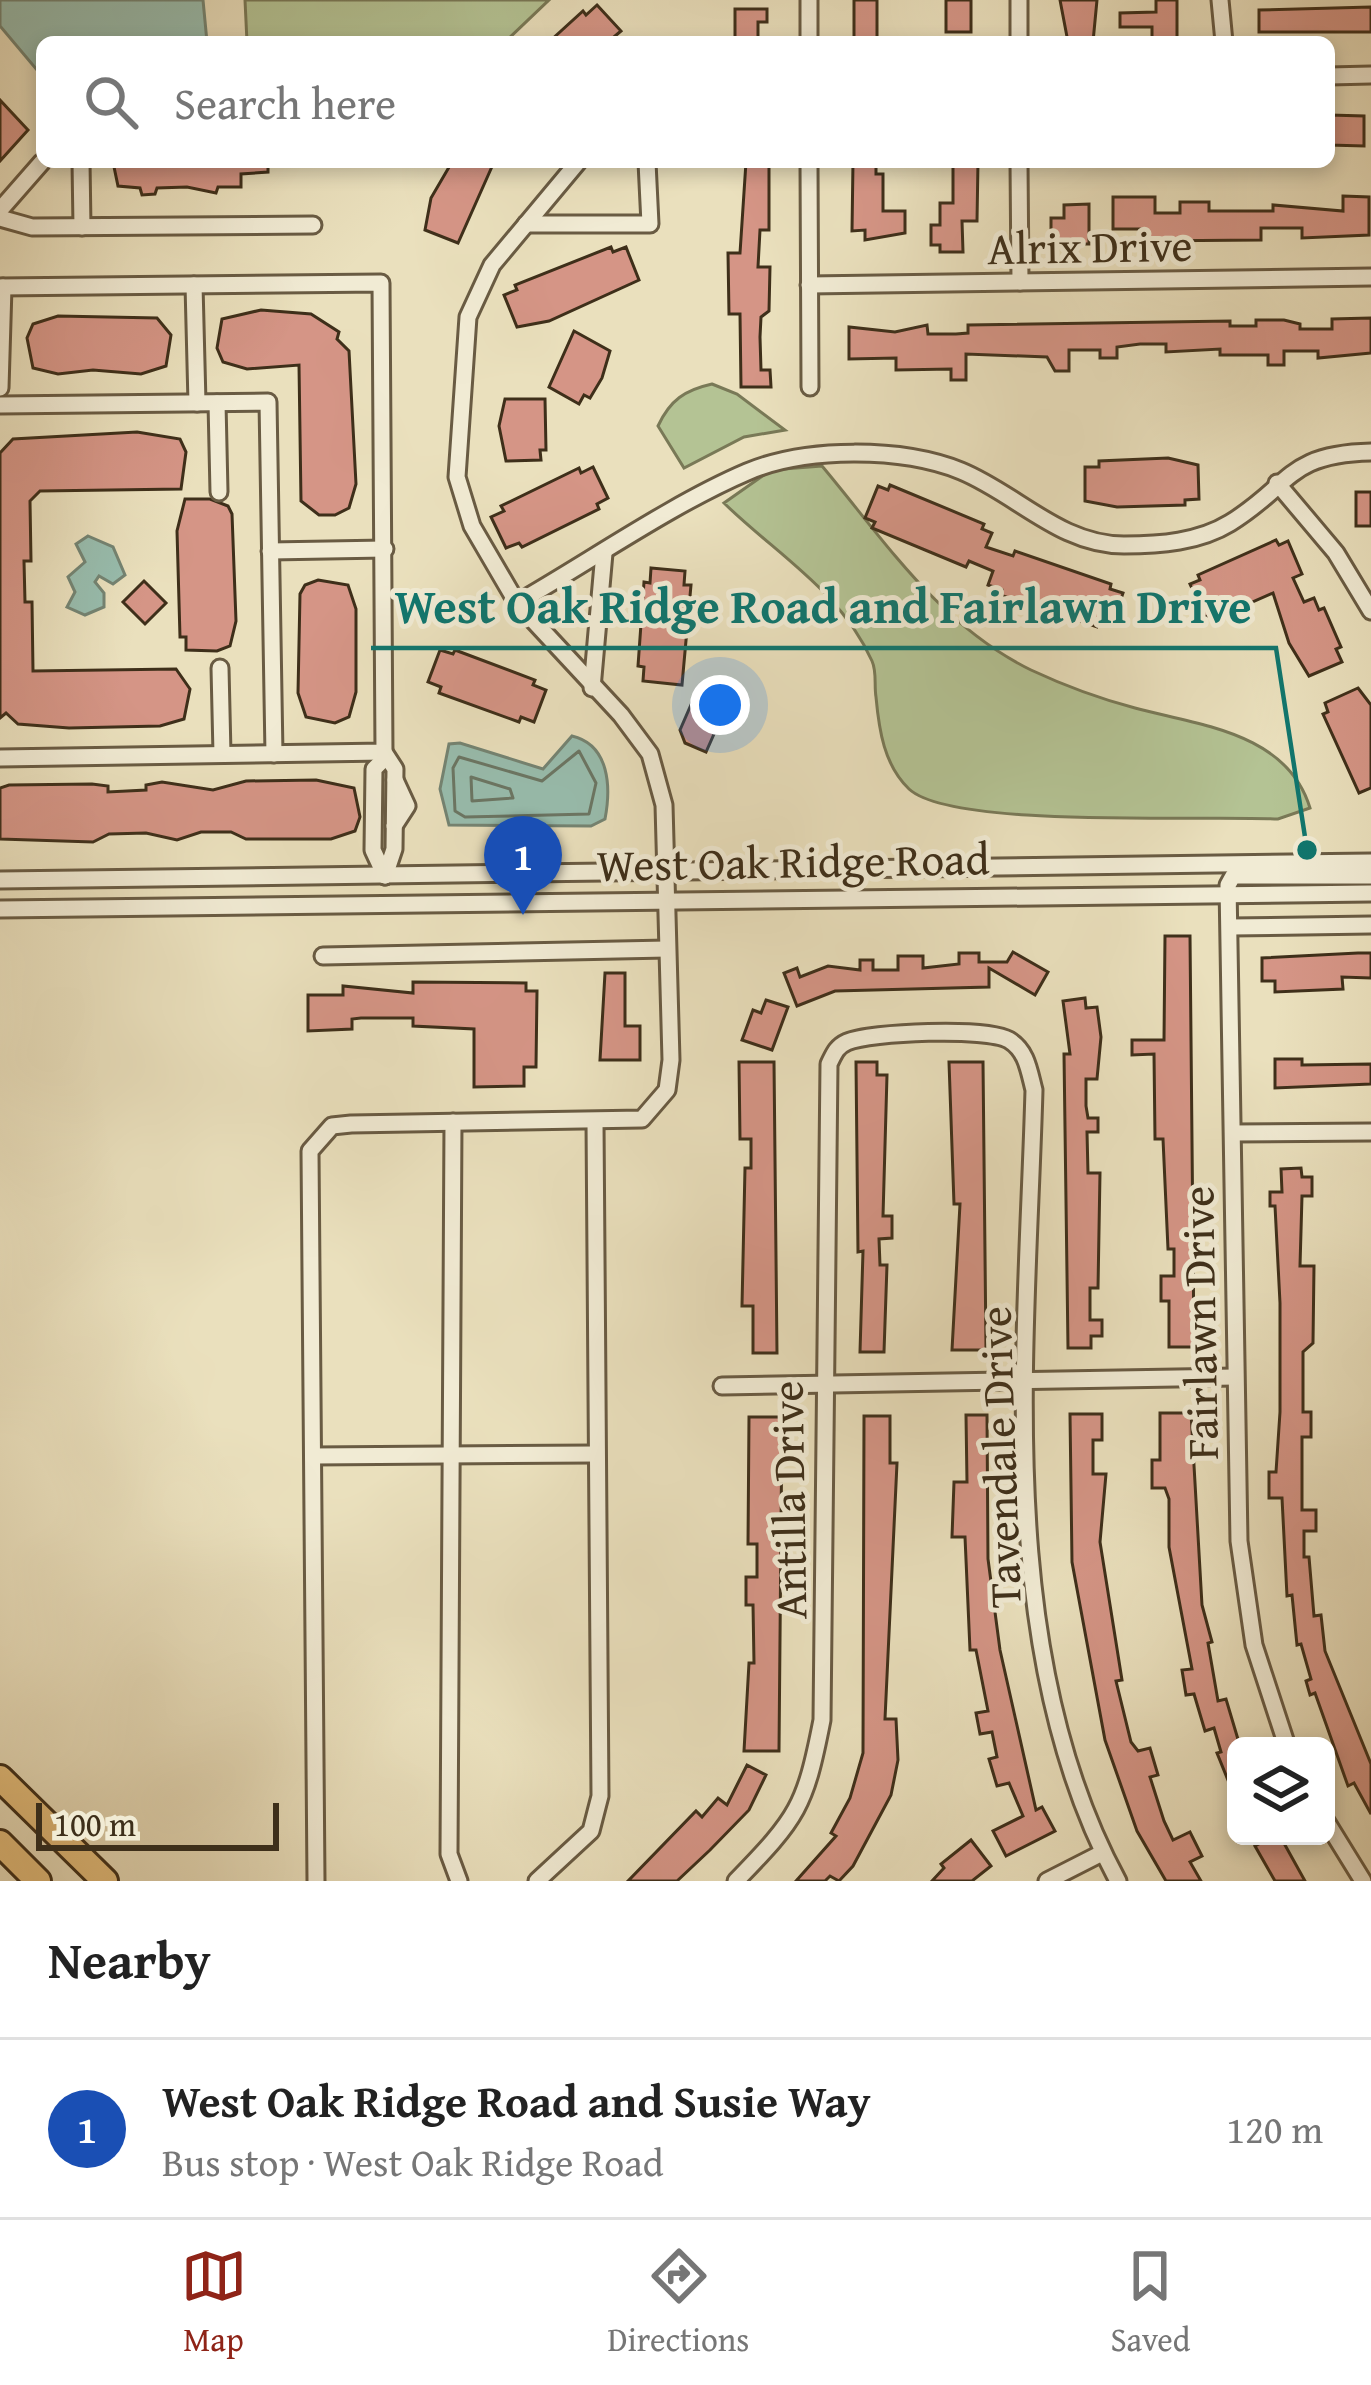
<!DOCTYPE html>
<meta charset="utf-8">
<style>
:root{--surface:#fff;--page:#f2f2f2;--text:#222;--muted:#767676;--line:#e0e0e0;--accent:#8f2418}
body{margin:0;font-family:"Gentium Book Plus",serif;background:var(--page);color:var(--text)}
.controls{position:absolute;right:36px;bottom:36px;display:grid;overflow:hidden;border-radius:18px;box-shadow:0 6px 18px #0003}
.controls button{width:108px;height:108px;display:grid;place-items:center;padding:0;border:0;border-bottom:3px solid var(--line);background:var(--surface);color:var(--text);font:60px sans-serif}
.scale{position:absolute;left:36px;bottom:30px;width:243px;box-sizing:border-box;padding-left:12px;border:6px solid #3e2f1a;border-top:0;font-size:33px;line-height:42px;white-space:nowrap;color:#3e2f1a;-webkit-text-stroke:9px #f1ebd4;paint-order:stroke}
.you{position:absolute;left:720px;top:705px;width:42px;height:42px;margin:-30px;border:9px solid #fff;border-radius:50%;background:#1a73e8;box-shadow:0 0 0 18px #1a73e833}
.badge{display:grid;place-items:center;width:78px;height:78px;border-radius:50%;background:var(--accent);color:#fff;font-size:39px;font-weight:700}
.pin{position:absolute;translate:-50% -99px;filter:drop-shadow(0 3px 6px #0008)}
.pin::after{content:'';position:absolute;top:63px;width:42px;height:36px;background:inherit;clip-path:polygon(0 0,100% 0,50% 100%)}
.list{margin:0;padding:0;list-style:none}
h2{display:flex;justify-content:space-between;align-items:center;height:156px;margin:0;padding:0 48px;font-size:51px}
h2 small{font-size:39px;font-weight:400;color:var(--muted)}
.list li{display:grid;grid-template-columns:78px 1fr auto;gap:36px;align-items:center;box-sizing:border-box;height:180px;padding:0 48px;border-top:3px solid var(--line)}
.list b{display:block;font-size:45px;white-space:nowrap}
.list p{margin:0;font-size:39px;white-space:nowrap;color:var(--muted)}
.list em{font-size:39px;font-style:normal;color:var(--muted)}
.icon{flex:none;width:66px;height:66px;fill:none;stroke:currentColor;stroke-width:2;stroke-linecap:round;stroke-linejoin:round}
.map{position:relative;flex:none;width:1371px;height:1881px;overflow:hidden}
.search{position:absolute;background:var(--surface);box-shadow:0 6px 18px #0003;left:36px;right:36px;top:36px;height:132px;display:flex;align-items:center;gap:30px;box-sizing:border-box;padding:0 42px;border-radius:18px;color:var(--muted);font-size:45px}
.sheet{height:336px;background:var(--surface)}
nav{display:flex;justify-content:space-around;align-items:center;box-sizing:border-box;height:168px;border-top:3px solid var(--line);background:var(--surface);font-size:33px;color:var(--muted)}
nav a{display:grid;justify-items:center;gap:6px}
nav .on{color:var(--accent)}
.map>svg:first-child{display:block}
</style>
<div class="map">
<svg width="1371" height="1881" viewBox="0 0 1371 1881">
<rect width="100%" height="100%" fill="#eae0bd"/>
<filter id="stains"><feTurbulence type="fractalNoise" baseFrequency=".00167" numOctaves="4"/><feColorMatrix values="0 0 0 0 .2 0 0 0 0 .09 0 0 0 0 .02 0 0 0 .5 -.17"/></filter>
<radialGradient id="worn" r=".72"><stop offset=".6" stop-color="#630" stop-opacity="0"/><stop offset="1" stop-color="#630" stop-opacity=".3"/></radialGradient>
<g fill="#b4c394" stroke="#797957" stroke-width="3">
<path d="M245 0H549L505 42H247Z"/>
<path d="M712 384 737 394 785 430 744 437 684 468 658 426C670 400 685 390 712 384Z"/>
<path d="M822 466C885 541 939 625 1031 670 1063 685 1101 699 1135 708 1198 725 1287 732 1310 808L1278 819C1207 815 952 829 909 789 884 765 879 730 876 697 874 685 877 672 872 661 841 591 776 554 724 503L771 470Z"/>
</g>
<g fill="#98bdae" stroke="#748473" stroke-width="3">
<path d="M0 0H203L207 42H42V76L0 26Z"/>
<path d="M88 536 113 547 125 575 113 584 99 576 95 582 104 593V607L85 615 67 607 75 592 68 577 85 562 76 544Z"/>
<path d="M572 736C610 745 611 788 605 819L591 826 449 825 440 789 449 744 460 743 543 769Z"/>
</g>
<g fill="none" stroke-linecap="round" stroke-linejoin="round">
<g stroke="#6b7664" stroke-width="3">
<path d="M579 751 596 783 589 814 465 817 455 811 453 768 459 757 542 781Z"/>
<path d="M471 777 510 789 513 798 472 801Z"/>
</g>
</g>
<g fill="#d59586" stroke="#3e2f1a" stroke-width="3">
<rect x="854" y="0" width="23" height="42"/>
<rect x="946" y="0" width="25" height="32"/>
<path d="M1060 0H1097L1093 42H1068Z"/>
<path d="M1156 0H1177V42H1152V27H1120V13L1156 12Z"/>
<path d="M597 5 621 31 608 42H549L583 11 586 15Z"/>
<path d="M1371 7V32H1259V10Z"/>
<path d="M735 9H767V22H758V42H735Z"/>
<path d="M0 100 28 130 0 161Z"/>
<path d="M1329 115 1364 116V146L1329 145Z"/>
<path d="M113 162H268V172L241 174V187H218L216 193 187 187 157 188 155 194 142 195 140 188 118 186Z"/>
<path d="M452 162H494L458 243 425 230 431 198Z"/>
<path d="M746 162H769V230H760L758 267H770L769 311 761 317 760 337 761 370H770L771 387H741L740 314H729L728 253H740Z"/>
<path d="M853 162H876V174H883V211H905V233L865 240V230L852 231Z"/>
<path d="M953 162H978L977 221H962L963 252H940V245H931V225H940V203H953Z"/>
<path d="M1343 196 1369 197V235L1302 238V228H1261V240L1140 241V229H1113V197H1155V213H1180V202H1209V211H1273V205L1343 211Z"/>
<path d="M1089 204V244H1051V218H1064V205Z"/>
<path d="M611 247 613 252 626 247 639 280 549 321 517 327 504 295 517 290 515 285Z"/>
<path d="M261 310 311 314 339 332 337 339 349 351 356 484 349 508 335 515H319L301 501 299 365 247 369 223 362 217 348 222 319Z"/>
<path d="M58 316 157 318 171 335 166 366 141 374 93 370 58 374 33 368 27 338 33 324Z"/>
<path d="M1371 318V353L1318 358V351H1284V365H1268V355H1220V349L1166 352V344H1140L1117 347V358H1100V350H1069V371H1055L1047 357 966 354V380H951V369L896 370V358L849 359V327L895 332 927 325 928 334H956L968 333V325L1230 321V326H1256V320H1284L1300 324V329H1332V319Z"/>
<path d="M574 331 610 351 602 378 590 398 584 395 579 404 549 387Z"/>
<path d="M505 399H545L546 450H540L541 460 506 461 499 426Z"/>
<path d="M137 432 180 439 186 452 181 489 40 491 30 501 31 561H24L25 602H32L33 671 176 669 190 689 184 719 160 726 69 728 18 724 6 713 0 718V453L13 439Z"/>
<path d="M1168 458 1198 465 1199 499 1185 500V505L1117 507 1085 501V467H1099V461Z"/>
<path d="M593 467 608 498 597 504 599 509 522 547 519 543 506 548 491 517 504 511 501 506 579 468 581 473Z"/>
<path d="M890 485 984 524 982 529 992 533 986 547 1013 556 1015 551 1111 584 1110 589 1123 593 1112 626 1099 622 1097 627 1000 595 1002 590 988 585 993 571 969 561 966 567 872 528 875 522 865 518 878 486 888 490Z"/>
<rect x="1356" y="492" width="15" height="34"/>
<path d="M185 499H210L228 506 232 514 236 621 230 646 217 651 186 650V637H180L177 531Z"/>
<path d="M1276 540 1279 545 1288 541 1302 574 1293 578 1304 602 1314 598 1319 610 1324 608 1341 647 1336 649 1342 662 1309 676 1289 643 1273 593 1216 618 1214 613 1205 617 1190 584 1200 580 1198 575Z"/>
<path d="M651 568 685 571 684 585H691L682 685 643 681 644 667 638 666 644 582 650 583Z"/>
<path d="M318 580 348 585 356 609V692L349 717 335 723 306 717 298 693 300 594 305 585Z"/>
<path d="M144 581 166 603 145 624 123 602Z"/>
<path d="M440 650 453 654 455 650 535 680 533 685 546 690 534 722 521 717 519 722 439 693 441 687 428 682Z"/>
<path d="M1358 688 1371 705V788L1359 793 1323 714 1328 712 1325 703Z"/>
<path d="M697 691 716 699 713 711 718 725 706 752 685 743 680 730Z"/>
<path d="M316 780 354 788 360 817 355 831 331 839H246L231 832H201L177 840 146 833 109 834 93 842 0 839V788L9 785 92 784 108 786V792L146 790V785L162 782 213 790 246 781Z"/>
<path d="M1165 936H1190L1194 1347H1169V1301H1161V1276H1174V1249H1168L1163 1139H1155L1154 1054 1132 1055V1040H1164Z"/>
<path d="M1013 952 1048 972 1035 995 989 968V987L835 991 797 1006 784 973 797 968 800 977 828 966 860 970V960H873V970H898V956H923V968L959 964V953H979V962H1007Z"/>
<path d="M1358 953H1371V978L1342 977 1343 989 1275 992V981H1262V958Z"/>
<path d="M605 973H625V1026H640V1060H600Z"/>
<path d="M413 982 526 983V991H537L536 1067H524V1086L474 1087V1029L413 1026V1018H361L352 1019V1029L308 1031V995H343V986L413 993Z"/>
<path d="M1085 998 1086 1008 1097 1007 1101 1037 1097 1079H1086V1106L1088 1118H1098V1132H1087L1088 1173H1100L1098 1288H1090V1320H1102V1336H1091V1348H1068L1064 1054H1070L1063 1001Z"/>
<path d="M766 1000 788 1007 772 1050 742 1040 753 1010 761 1013Z"/>
<path d="M1275 1059H1302V1065L1371 1064V1084L1275 1088Z"/>
<path d="M739 1062H774L777 1353H753V1306H742L745 1168H751V1139H740Z"/>
<path d="M856 1062H877V1075H887L883 1216H892V1238L879 1239 880 1265H887L884 1352H860L863 1251 858 1252Z"/>
<path d="M949 1062H983L986 1350H952L960 1204H954Z"/>
<path d="M1301 1168 1302 1177H1312V1196H1302L1300 1266H1314L1313 1343 1303 1352V1412H1311V1437H1302V1510H1316V1531H1304V1557H1309L1314 1616 1321 1615 1325 1651 1371 1764V1814L1354 1783 1348 1786 1315 1693 1310 1695 1306 1681 1311 1679 1301 1644 1297 1645 1292 1595 1287 1596 1282 1498H1269V1472H1276L1280 1412V1303L1275 1206H1270V1192H1282L1281 1169Z"/>
<path d="M1160 1413H1191L1202 1605 1212 1642 1208 1643 1218 1701 1226 1699 1240 1746H1236V1800L1217 1753 1221 1752 1214 1728 1205 1731 1194 1694 1186 1695 1182 1670 1192 1669 1169 1547V1499L1165 1488H1152V1460H1160Z"/>
<path d="M1070 1414H1102V1440H1093V1474H1106L1100 1542 1122 1680 1116 1681 1131 1742 1138 1751 1150 1748 1158 1775 1150 1777 1164 1821 1173 1840 1190 1832 1202 1856 1190 1862 1201 1881H1166L1137 1831 1105 1740 1072 1562Z"/>
<path d="M966 1415H987L988 1559 1000 1650 1036 1810 1042 1807 1055 1831 1006 1856 993 1831 1023 1816 1009 1783 997 1786 989 1759 997 1757 992 1732 980 1734 976 1713 988 1711 976 1650H970L965 1537H952L954 1482H967Z"/>
<path d="M864 1416H890V1463H897L885 1719H896L898 1760 891 1795 853 1866 839 1881 830 1876 825 1881H796L836 1836 831 1833 850 1798 863 1753Z"/>
<path d="M749 1417H782L779 1751H744L749 1663H754L753 1605H746V1577H757V1544H748Z"/>
<path d="M747 1765 766 1775 749 1810 710 1850 677 1881H628L696 1811 702 1817 718 1798 727 1805Z"/>
<path d="M1274 1836H1280L1305 1881H1275L1255 1846Z"/>
<path d="M971 1840 991 1866 972 1881H932L944 1868 941 1864Z"/>
</g>
<g fill="none" stroke-linecap="round" stroke-linejoin="round">
<defs>
<g id="minor">
<path d="M809 0V42"/>
<path d="M1019 0V42"/>
<path d="M1220 0 1224 42"/>
<path d="M1329 76 1371 75"/>
<path d="M81 162 82 227"/>
<path d="M809 162 810 387"/>
<path d="M1019 162 1020 282"/>
<path d="M0 210 42 162"/>
<path d="M0 218 32 227 313 225"/>
<path d="M526 224H650L647 162"/>
<path d="M194 285 197 403"/>
<path d="M809 285 1371 277"/>
<path d="M0 287 381 283 384 752 0 758"/>
<path d="M0 388 3 287"/>
<path d="M217 403 219 492"/>
<path d="M0 405 268 402 274 754"/>
<path d="M1277 483 1336 553 1371 611"/>
<path d="M270 551 385 549"/>
<path d="M517 603C589 562 672 504 747 472 806 447 901 447 961 471 1017 494 1060 545 1124 545 1160 545 1199 542 1230 523 1292 485 1286 454 1371 452"/>
<path d="M220 668 222 754"/>
<path d="M592 688 604 553"/>
<path d="M384 752 395 769 394 849 385 876"/>
<path d="M394 826 407 806 395 780"/>
<path d="M385 876 373 850 374 769 385 758"/>
<path d="M0 880 1371 862"/>
<path d="M0 909 1371 893"/>
<path d="M1231 927 1371 925"/>
<path d="M323 956 667 949"/>
<path d="M453 1122 449 1854 459 1881"/>
<path d="M1233 1133 1371 1132"/>
<path d="M722 1386 1235 1377"/>
<path d="M313 1456 595 1454"/>
<path d="M1287 1746 1254 1645 1239 1541 1228 885 1233 876H1371"/>
<path d="M1326 1821 1363 1881"/>
<path d="M316 1881 310 1151 332 1126 351 1124 642 1119 667 1090 671 1060 664 805 650 754 621 715 517 603 472 526 457 477 468 317 492 265 578 162"/>
<path d="M537 1881 591 1831 600 1796 595 1122"/>
<path d="M736 1881C798 1817 805 1807 822 1720L829 1064C834 1054 836 1047 847 1042 870 1032 987 1027 1009 1040 1027 1051 1029 1071 1034 1090 1027 1344 992 1650 1118 1881"/>
<path d="M1047 1881 1102 1853"/>
</g>
<g id="highway">
<path d="M0 1778 105 1881"/>
<path d="M0 1843 38 1881"/>
</g>
</defs>
<use href="#minor" stroke="#695b43" stroke-width="21"/>
<use href="#highway" stroke="#3e2f1a" stroke-width="30"/>
<use href="#minor" stroke="#f1ebd4" stroke-width="15"/>
<use href="#highway" stroke="#e5c07e" stroke-width="24"/>
</g>
<g text-anchor="middle" dominant-baseline="central" stroke-width="10" stroke-linejoin="round" paint-order="stroke">
<g font-size="45" fill="#3e2f1a" stroke="#f1ebd4">
<text transform="translate(1090 246) rotate(-1)">Alrix Drive</text>
<text transform="translate(793 861) rotate(-1)">West Oak Ridge Road</text>
<text transform="translate(1199 1323) rotate(-91)">Fairlawn Drive</text>
<text transform="translate(999 1457) rotate(-92)">Tavendale Drive</text>
<text transform="translate(788 1500) rotate(-91)">Antilla Drive</text>
</g>
</g>
<path fill="none" stroke="#0f766e" stroke-width="4.5" d="M1307 850L1276 648H371"/>
<circle fill="#0f766e" stroke="#f1ebd4" stroke-width="4.5" cx="1307" cy="850" r="12"/>
<g font-size="48" text-anchor="middle" font-weight="bold" fill="#0f766e" stroke="#f1ebd4" stroke-width="10" stroke-linejoin="round" paint-order="stroke">
<text x="823" y="623">West Oak Ridge Road and Fairlawn Drive</text>
</g>
<rect width="100%" height="100%" filter="url(#stains)"/>
<rect width="100%" height="100%" fill="url(#worn)"/>
</svg>
<div class="controls">
<button><svg class="icon" aria-label="layers" viewBox="0 0 24 24"><path d="M12 4l9 5-9 5-9-5zM3 14l9 5 9-5"/></svg></button>
</div>
<div class="scale">100 m</div>
<div class="you"></div>
<div class="pin badge" style="left:523px;top:915px;background:#1a4fb4">1</div>
<div class="search"><svg class="icon" aria-label="search" viewBox="0 0 24 24"><circle cx="10" cy="10" r="6"/><path d="M15 15l6 6"/></svg>Search here</div>
</div>
<section class="sheet">
<h2>Nearby<small></small></h2>
<ul class="list">
<li><span class="badge" style="background:#1a4fb4">1</span><div><b>West Oak Ridge Road and Susie Way</b><p>Bus stop · West Oak Ridge Road</p></div><em>120 m</em></li>
</ul>
</section>
<nav>
<a class="on"><svg class="icon" aria-label="map" viewBox="0 0 24 24"><path d="M3 6l6-2 6 2 6-2v14l-6 2-6-2-6 2zM9 4v14M15 6v14"/></svg>Map</a>
<a><svg class="icon" aria-label="directions" viewBox="0 0 24 24"><path d="M12 3l9 9-9 9-9-9zM9 14v-3h6M13 9l2 2-2 2"/></svg>Directions</a>
<a><svg class="icon" aria-label="saved" viewBox="0 0 24 24"><path d="M7 4h10v16l-5-4-5 4z"/></svg>Saved</a>
</nav>
